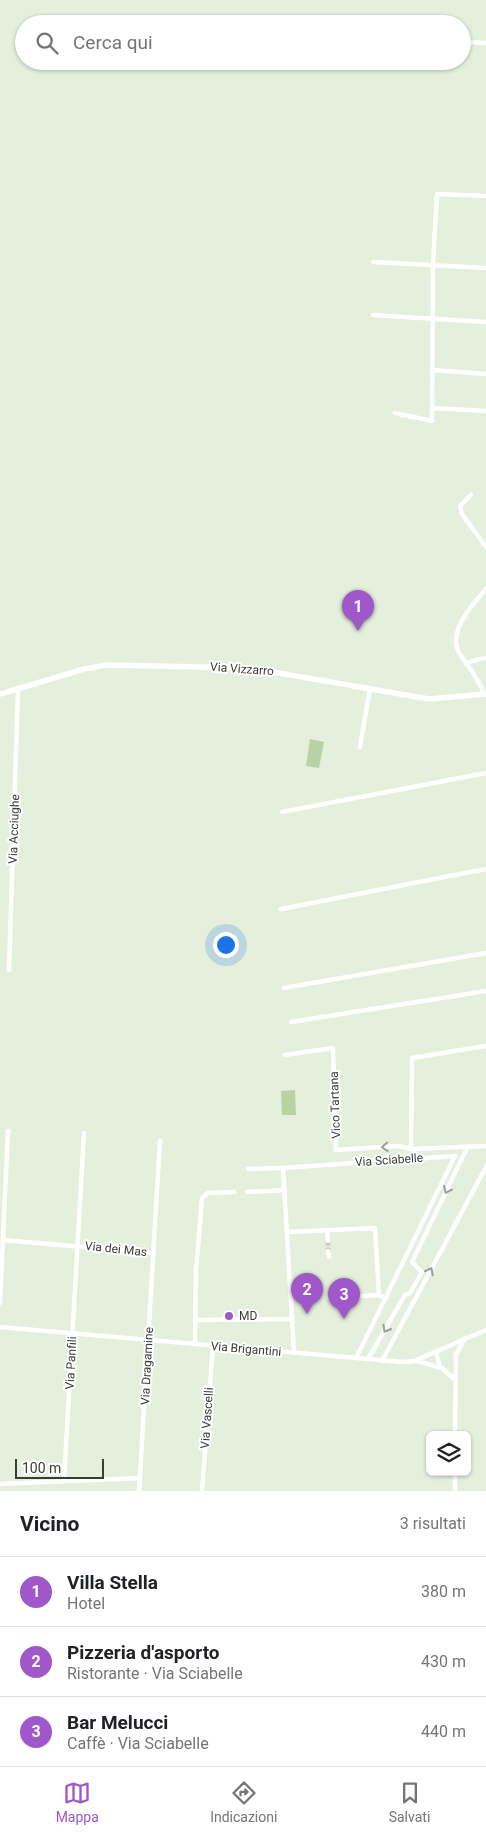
<!DOCTYPE html>
<html lang="it">
<meta charset="utf-8">
<style>
:root{--surface:#fff;--page:#f2f2f2;--text:#202124;--muted:#757577;--line:#e0e0e0;--accent:#9f57ca}
body{margin:0;font-family:Roboto,sans-serif;background:var(--page);color:var(--text)}
.controls{position:absolute;right:15px;bottom:15px;display:grid;overflow:hidden;border-radius:8px;box-shadow:0 1px 4px #0004}
.controls button{width:45px;height:45px;display:grid;place-items:center;padding:0;border:0;border-bottom:1px solid var(--line);background:var(--surface);color:var(--text);font:25px sans-serif}
.scale{position:absolute;left:15px;bottom:12px;width:89px;box-sizing:border-box;padding-left:5px;border:2px solid #383d35;border-top:0;font-size:14px;line-height:18px;white-space:nowrap;color:#383d35;-webkit-text-stroke:4px #fff;paint-order:stroke}
.you{position:absolute;left:225px;top:944px;width:18px;height:18px;margin:-12px;border:4px solid #fff;border-radius:50%;background:#1a73e8;box-shadow:0 0 0 8px #1a73e833}
.badge{display:grid;place-items:center;width:32px;height:32px;border-radius:50%;background:var(--accent);color:#fff;font-size:16px;font-weight:700}
.pin{position:absolute;translate:-50% -41px;filter:drop-shadow(0 1px 2px #0008)}
.pin::after{content:'';position:absolute;top:26px;width:18px;height:15px;background:inherit;clip-path:polygon(0 0,100% 0,50% 100%)}
.list{margin:0;padding:0;list-style:none}
h2{display:flex;justify-content:space-between;align-items:center;height:65px;margin:0;padding:0 20px;font-size:21px}
h2 small{font-size:16px;font-weight:400;color:var(--muted)}
.list li{display:grid;grid-template-columns:32px 1fr auto;gap:15px;align-items:center;box-sizing:border-box;height:70px;padding:0 20px;border-top:1px solid var(--line)}
.list b{display:block;font-size:19px;white-space:nowrap}
.list p{margin:0;font-size:16px;white-space:nowrap;color:var(--muted)}
.list em{font-size:16px;font-style:normal;color:var(--muted)}
.icon{flex:none;width:28px;height:28px;fill:none;stroke:currentColor;stroke-width:2;stroke-linecap:round;stroke-linejoin:round}
.map{position:relative;flex:none;width:486px;height:1491px;overflow:hidden}
.search{position:absolute;background:var(--surface);box-shadow:0 1px 4px #0004;left:15px;right:15px;top:15px;height:55px;display:flex;align-items:center;gap:12px;box-sizing:border-box;padding:0 18px;border-radius:28px;color:var(--muted);font-size:19px}
.sheet{height:275px;background:var(--surface)}
nav{display:flex;justify-content:space-around;align-items:center;box-sizing:border-box;height:70px;border-top:1px solid var(--line);background:var(--surface);font-size:14px;color:var(--muted)}
nav a{display:grid;justify-items:center;gap:2px}
nav .on{color:var(--accent)}
.map>svg:first-child{display:block}
</style>
<div class="map">
<svg width="486" height="1491" viewBox="0 0 486 1491">
<rect width="100%" height="100%" fill="#e4f0db"/>
<g fill="#b8d2a4">
<path d="M310 739 324 742 319 768 306 766Z"/>
<path d="M295 1090 296 1115H282L281 1091Z"/>
</g>
<g fill="none" stroke-linecap="round" stroke-linejoin="round">
<path stroke="#c2ccba" stroke-width="4.5" stroke-dasharray="4.5 2" stroke-linecap="butt" d="M328 1241V1251"/>
<g stroke="#fff" stroke-width="4.5">
<path d="M462 42 486 43"/>
<path d="M373 262 486 268"/>
<path d="M373 315 486 322"/>
<path d="M432 370 486 374"/>
<path d="M432 408 433 264 437 194 486 196"/>
<path d="M395 413 432 421V408L486 411"/>
<path d="M471 495 460 506 462 514 486 547"/>
<path d="M468 662 486 658"/>
<path d="M484 694C479 678 469 668 460 654 446 632 473 604 486 589"/>
<path d="M360 747 370 688"/>
<path d="M282 812 486 773"/>
<path d="M281 909 486 869"/>
<path d="M9 970 18 688"/>
<path d="M284 988 486 953"/>
<path d="M291 1022 486 991"/>
<path d="M285 1055 333 1048 336 1150 398 1146 411 1149 486 1146"/>
<path d="M411 1149 412 1058 486 1046"/>
<path d="M248 1169 283 1168"/>
<path d="M247 1192 285 1190"/>
<path d="M327 1230 328 1241"/>
<path d="M287 1232 375 1228 379 1295 385 1298"/>
<path d="M3 1240 153 1253"/>
<path d="M328 1251 329 1257"/>
<path d="M329 1298 379 1295"/>
<path d="M0 1303 8 1131"/>
<path d="M196 1320 292 1319"/>
<path d="M0 1327 402 1362 414 1361 486 1330"/>
<path d="M195 1344 196 1271 202 1198 208 1193 234 1192"/>
<path d="M436 1352 440 1367"/>
<path d="M294 1353 283 1168 455 1156 356 1358"/>
<path d="M368 1359 405 1295 410 1293 422 1272 412 1262 468 1146"/>
<path d="M382 1361 486 1167"/>
<path d="M416 1361 442 1368 455 1380"/>
<path d="M455 1435 456 1355 465 1338"/>
<path d="M64 1480 84 1133"/>
<path d="M0 1484 140 1478"/>
<path d="M139 1491 160 1141"/>
<path d="M202 1491 213 1346"/>
<path d="M455 1491V1472"/>
</g>
<path stroke="#fff" stroke-width="5.5" d="M0 694 84 669 107 665 250 668 429 699 486 694"/>
</g>
<defs><path id="oneway-chevron" d="M-2-3.5L2.5 0L-2 3.5" fill="none" stroke-width="1.6" stroke-linecap="round" stroke-linejoin="round" transform="scale(1.25)"/></defs>
<g stroke="#9c9e9a">
<use href="#oneway-chevron" transform="translate(385 1147) rotate(176)"/>
<use href="#oneway-chevron" transform="translate(447 1190) rotate(116)"/>
<use href="#oneway-chevron" transform="translate(430 1271) rotate(-62)"/>
<use href="#oneway-chevron" transform="translate(386 1329) rotate(120)"/>
</g>
<circle fill="#9f57ca" stroke="#fff" stroke-width="2" cx="229" cy="1316" r="5"/>
<g text-anchor="middle" dominant-baseline="central" stroke-width="4" stroke-linejoin="round" paint-order="stroke">
<g font-size="12" fill="#383d35" stroke="#fff">
<text transform="translate(242 669) rotate(4)">Via Vizzarro</text>
<text transform="translate(14 829) rotate(-88)">Via Acciughe</text>
<text transform="translate(335 1105) rotate(-92)">Vico Tartana</text>
<text transform="translate(389 1160) rotate(-4)">Via Sciabelle</text>
<text transform="translate(116 1249) rotate(6)">Via dei Mas</text>
<text transform="translate(246 1349) rotate(5)">Via Brigantini</text>
<text transform="translate(71 1363) rotate(-87)">Via Panfili</text>
<text transform="translate(147 1366) rotate(-87)">Via Dragamine</text>
<text transform="translate(207 1418) rotate(-86)">Via Vascelli</text>
</g>
<g font-size="12" fill="#383d35" stroke="#fff" text-anchor="start">
<text x="239" y="1316">MD</text>
</g>
</g>
</svg>
<div class="controls">
<button><svg class="icon" aria-label="layers" viewBox="0 0 24 24"><path d="M12 4l9 5-9 5-9-5zM3 14l9 5 9-5"/></svg></button>
</div>
<div class="scale">100 m</div>
<div class="you"></div>
<div class="pin badge" style="left:358px;top:631px">1</div>
<div class="pin badge" style="left:307px;top:1314px">2</div>
<div class="pin badge" style="left:344px;top:1319px">3</div>
<div class="search"><svg class="icon" aria-label="search" viewBox="0 0 24 24"><circle cx="10" cy="10" r="6"/><path d="M15 15l6 6"/></svg>Cerca qui</div>
</div>
<section class="sheet">
<h2>Vicino<small>3 risultati</small></h2>
<ul class="list">
<li><span class="badge">1</span><div><b>Villa Stella</b><p>Hotel</p></div><em>380 m</em></li>
<li><span class="badge">2</span><div><b>Pizzeria d'asporto</b><p>Ristorante · Via Sciabelle</p></div><em>430 m</em></li>
<li><span class="badge">3</span><div><b>Bar Melucci</b><p>Caffè · Via Sciabelle</p></div><em>440 m</em></li>
</ul>
</section>
<nav>
<a class="on"><svg class="icon" aria-label="map" viewBox="0 0 24 24"><path d="M3 6l6-2 6 2 6-2v14l-6 2-6-2-6 2zM9 4v14M15 6v14"/></svg>Mappa</a>
<a><svg class="icon" aria-label="directions" viewBox="0 0 24 24"><path d="M12 3l9 9-9 9-9-9zM9 14v-3h6M13 9l2 2-2 2"/></svg>Indicazioni</a>
<a><svg class="icon" aria-label="saved" viewBox="0 0 24 24"><path d="M7 4h10v16l-5-4-5 4z"/></svg>Salvati</a>
</nav>
